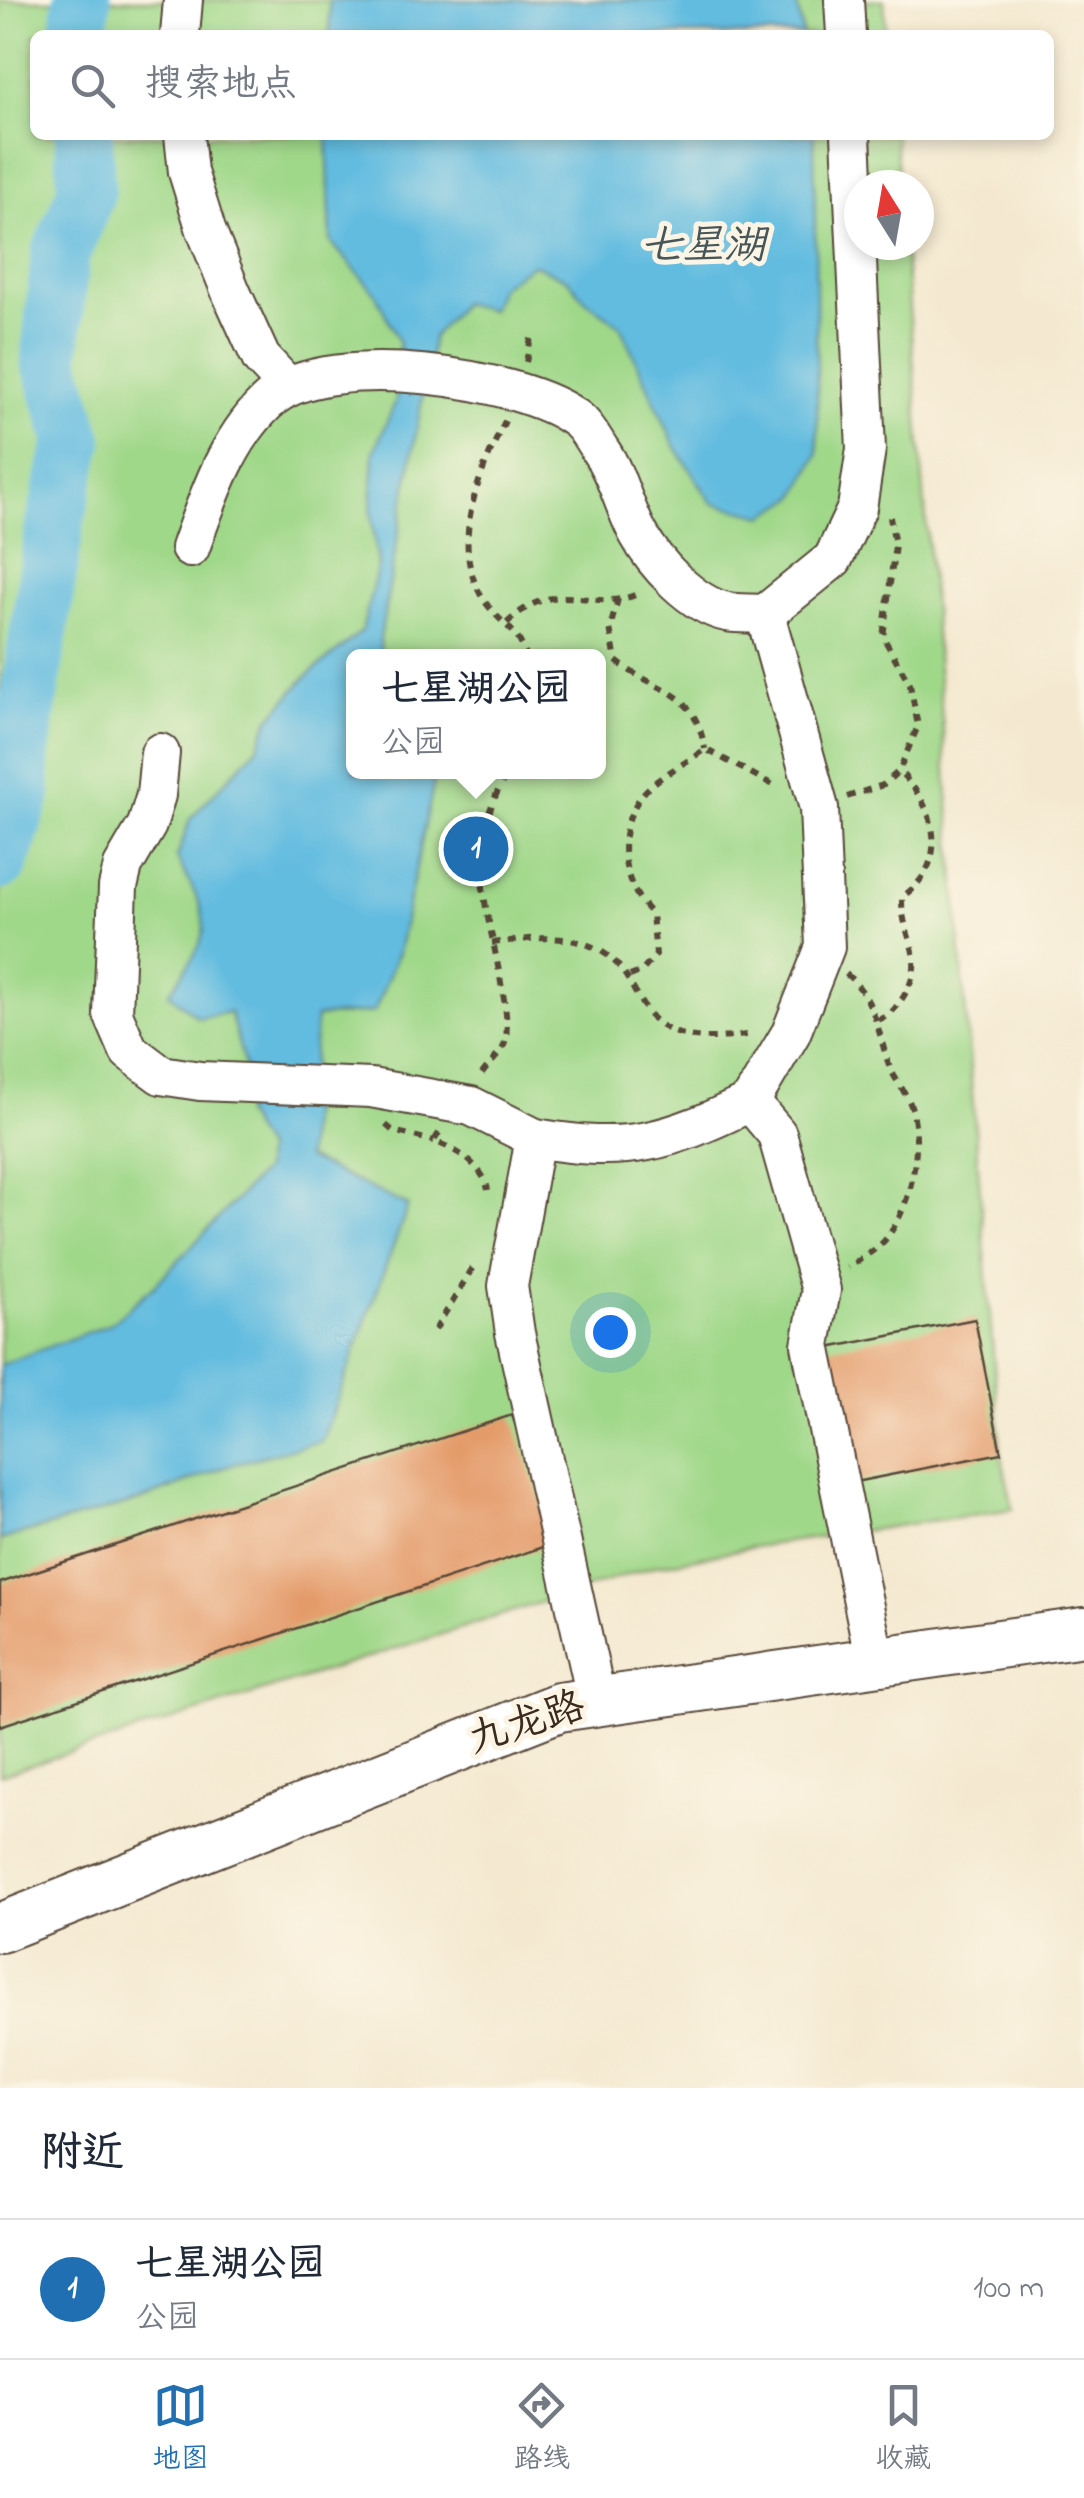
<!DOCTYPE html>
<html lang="zh">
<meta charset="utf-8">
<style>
:root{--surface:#fff;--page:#f2f2f3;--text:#1f2937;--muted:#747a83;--line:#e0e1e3;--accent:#1f6fb2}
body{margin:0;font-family:"Indie Flower","LXGW WenKai TC",sans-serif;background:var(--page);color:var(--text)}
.compass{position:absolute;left:844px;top:170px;width:90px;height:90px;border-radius:50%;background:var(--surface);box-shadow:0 5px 15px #0003;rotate:349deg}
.you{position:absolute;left:610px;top:1332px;width:35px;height:35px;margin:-25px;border:8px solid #fff;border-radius:50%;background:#1a73e8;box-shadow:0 0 0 15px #1a73e833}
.badge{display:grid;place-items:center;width:65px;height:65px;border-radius:50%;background:var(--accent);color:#fff;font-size:32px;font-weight:700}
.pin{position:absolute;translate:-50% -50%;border:5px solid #fff;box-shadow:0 2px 10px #0006}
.popup{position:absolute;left:346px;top:649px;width:260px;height:130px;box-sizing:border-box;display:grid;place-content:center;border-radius:15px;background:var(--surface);filter:drop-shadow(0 2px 8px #0005);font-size:32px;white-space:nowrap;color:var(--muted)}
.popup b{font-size:38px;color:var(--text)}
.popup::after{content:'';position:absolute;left:50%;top:100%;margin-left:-20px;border:20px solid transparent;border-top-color:var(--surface)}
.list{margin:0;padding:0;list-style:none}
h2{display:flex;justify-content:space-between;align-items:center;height:130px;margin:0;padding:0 40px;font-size:42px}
h2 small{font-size:32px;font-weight:400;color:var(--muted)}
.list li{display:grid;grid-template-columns:65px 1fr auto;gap:30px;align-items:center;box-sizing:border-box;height:140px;padding:0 40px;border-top:2px solid var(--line)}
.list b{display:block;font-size:38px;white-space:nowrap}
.list p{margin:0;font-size:32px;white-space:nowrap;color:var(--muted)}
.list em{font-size:32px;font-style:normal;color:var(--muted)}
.icon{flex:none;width:55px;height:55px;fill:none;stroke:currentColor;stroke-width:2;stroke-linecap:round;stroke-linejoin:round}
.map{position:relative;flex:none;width:1084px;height:2088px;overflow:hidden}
.search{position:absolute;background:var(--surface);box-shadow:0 5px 15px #0003;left:30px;right:30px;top:30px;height:110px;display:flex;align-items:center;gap:25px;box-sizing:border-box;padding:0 35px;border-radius:15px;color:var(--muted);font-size:38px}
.sheet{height:270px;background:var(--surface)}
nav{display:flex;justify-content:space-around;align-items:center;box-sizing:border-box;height:140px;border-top:2px solid var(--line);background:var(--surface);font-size:28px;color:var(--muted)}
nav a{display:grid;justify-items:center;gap:5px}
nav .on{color:var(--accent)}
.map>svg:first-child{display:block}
</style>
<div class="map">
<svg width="1084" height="2088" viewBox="0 0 1084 2088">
<rect width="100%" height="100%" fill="#fcf5e5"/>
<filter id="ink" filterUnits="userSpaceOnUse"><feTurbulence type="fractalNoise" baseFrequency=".01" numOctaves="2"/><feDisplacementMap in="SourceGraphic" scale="20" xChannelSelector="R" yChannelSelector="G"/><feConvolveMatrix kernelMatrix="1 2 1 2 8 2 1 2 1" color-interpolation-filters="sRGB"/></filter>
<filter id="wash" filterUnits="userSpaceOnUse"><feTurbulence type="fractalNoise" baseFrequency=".0048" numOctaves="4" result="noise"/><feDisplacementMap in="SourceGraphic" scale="40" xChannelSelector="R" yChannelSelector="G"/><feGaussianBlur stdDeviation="2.25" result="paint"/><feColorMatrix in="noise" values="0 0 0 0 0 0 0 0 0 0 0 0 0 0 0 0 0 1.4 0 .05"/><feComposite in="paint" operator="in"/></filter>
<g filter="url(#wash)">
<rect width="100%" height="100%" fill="#f4e9d0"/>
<path fill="#a0d88a" stroke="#6e8154" stroke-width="2.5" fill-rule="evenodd" d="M0 0H884L886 35H35V135H895L899 185H859V245H904L1001 1453 1013 1509 747 1548 655 1566 0 1775ZM354 656H598V772H354Z"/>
<g fill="#62bce0" stroke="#4e737f" stroke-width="2.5">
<path d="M329 0H796L803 35H330Z"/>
<path d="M327 135H814L818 454 796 497 764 516 712 503 676 448 620 325 585 300 569 280 533 264 500 287 491 310 462 303 433 337 380 638 381 656H354V772H436L398 953 374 1012 316 1017 306 1158 408 1206 322 1441 233 1464 141 1500 0 1540V1365L110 1324 154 1286 264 1170 265 1149 244 1115 248 1079 230 1012 198 1018 169 993C214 929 214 928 177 858L190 819 258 747 269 720 305 678 362 631 378 565 371 512 374 451 396 401 399 342 375 293 331 242Z"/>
</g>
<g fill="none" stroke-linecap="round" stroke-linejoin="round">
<g stroke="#62bce0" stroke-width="58">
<path d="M79 35 82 0"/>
<path d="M0 861 22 795 20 756 56 519 74 440 50 359 60 256 86 192 84 135"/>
</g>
</g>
<g id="blocks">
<g fill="#e49b6a">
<path d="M975 1319 1001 1453 850 1483 823 1349Z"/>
<path d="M512 1415 555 1543 0 1726V1583Z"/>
</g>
</g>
</g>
<g filter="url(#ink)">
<use href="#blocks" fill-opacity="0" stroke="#574739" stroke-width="2.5"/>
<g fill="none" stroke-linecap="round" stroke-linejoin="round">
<defs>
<g id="minor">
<path d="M844 0 846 35"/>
<path d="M180 35 183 0"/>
<path d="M184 135 188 172 206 230 231 292 261 358 288 387"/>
<path d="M851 135 866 449 857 508 833 559 765 614 819 808 825 947 791 1033 750 1102 777 1134 821 1290 811 1345 875 1661"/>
<path d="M190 548C209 495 229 434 273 397 329 350 522 376 578 420 587 427 594 441 600 450 618 476 623 505 638 533 654 563 692 605 727 612 739 614 752 613 765 614"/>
<path d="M160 753 156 795 147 825 123 866 118 887 113 1014 129 1051 161 1075 200 1081 371 1088 471 1106 535 1138 508 1286 515 1333 597 1702"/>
<path d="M535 1138C628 1154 666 1143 750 1102"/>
</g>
<path id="major" d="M0 1928 559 1707 1084 1632"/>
</defs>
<use href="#minor" stroke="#574739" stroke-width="42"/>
<use href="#major" stroke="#574739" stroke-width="52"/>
<g stroke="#574739" stroke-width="6" stroke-dasharray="8 8" stroke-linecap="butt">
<path d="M526 362 532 334"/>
<path d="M505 421C478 476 445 551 489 607 506 628 517 629 526 656"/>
<path d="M618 599 610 628 616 661C660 695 693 686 705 749"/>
<path d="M507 623C560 572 590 616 640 593"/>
<path d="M847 797 883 785 899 771 918 726 910 684 883 637 895 545 890 517"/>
<path d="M492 943C527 939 567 932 599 950 625 964 630 987 646 1010 669 1044 716 1040 752 1034"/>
<path d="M846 974C875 998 877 1029 888 1062 893 1079 907 1092 912 1109 923 1149 911 1208 885 1240 875 1251 860 1259 848 1268"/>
<path d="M630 976 642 971 656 955 652 914C620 883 614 832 642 795 656 777 687 763 705 749L777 787"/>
<path d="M878 1020C891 1015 894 1010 902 999 930 955 901 942 902 897 951 863 937 808 899 771"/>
<path d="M482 1074C488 1065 502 1053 505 1043 509 1028 505 1003 502 989 489 905 460 853 508 772"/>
<path d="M386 1125 393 1131 434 1141"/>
<path d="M439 1133 434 1141C457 1150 483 1165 488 1190"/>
<path d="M435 1330 475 1264"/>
</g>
<use href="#minor" stroke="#fff" stroke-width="38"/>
<use href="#major" stroke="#fff" stroke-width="48"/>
</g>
</g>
<g text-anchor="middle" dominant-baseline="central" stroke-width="10" stroke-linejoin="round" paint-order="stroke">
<g font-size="40" fill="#3b2a1e" stroke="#fcf5e5">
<text transform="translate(527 1725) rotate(-18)">九龙路</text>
</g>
<g font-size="42" font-style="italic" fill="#475658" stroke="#fcf5e5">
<text x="703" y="247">七星湖</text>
</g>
</g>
</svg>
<svg class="compass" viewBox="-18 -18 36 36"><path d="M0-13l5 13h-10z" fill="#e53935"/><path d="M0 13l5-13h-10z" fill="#747a83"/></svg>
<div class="you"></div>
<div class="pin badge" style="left:476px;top:849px">1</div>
<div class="popup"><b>七星湖公园</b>公园</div>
<div class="search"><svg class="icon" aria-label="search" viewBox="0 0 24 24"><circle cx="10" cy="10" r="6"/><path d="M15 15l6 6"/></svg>搜索地点</div>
</div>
<section class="sheet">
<h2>附近<small></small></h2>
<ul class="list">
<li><span class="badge">1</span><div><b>七星湖公园</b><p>公园</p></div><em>100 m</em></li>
</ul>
</section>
<nav>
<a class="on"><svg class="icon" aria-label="map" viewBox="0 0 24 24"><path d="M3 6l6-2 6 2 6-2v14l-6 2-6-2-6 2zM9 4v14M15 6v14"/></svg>地图</a>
<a><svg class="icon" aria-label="directions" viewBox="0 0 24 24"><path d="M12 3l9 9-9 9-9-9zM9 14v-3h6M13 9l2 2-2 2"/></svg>路线</a>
<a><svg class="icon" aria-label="saved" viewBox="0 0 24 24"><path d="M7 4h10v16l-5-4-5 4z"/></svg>收藏</a>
</nav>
